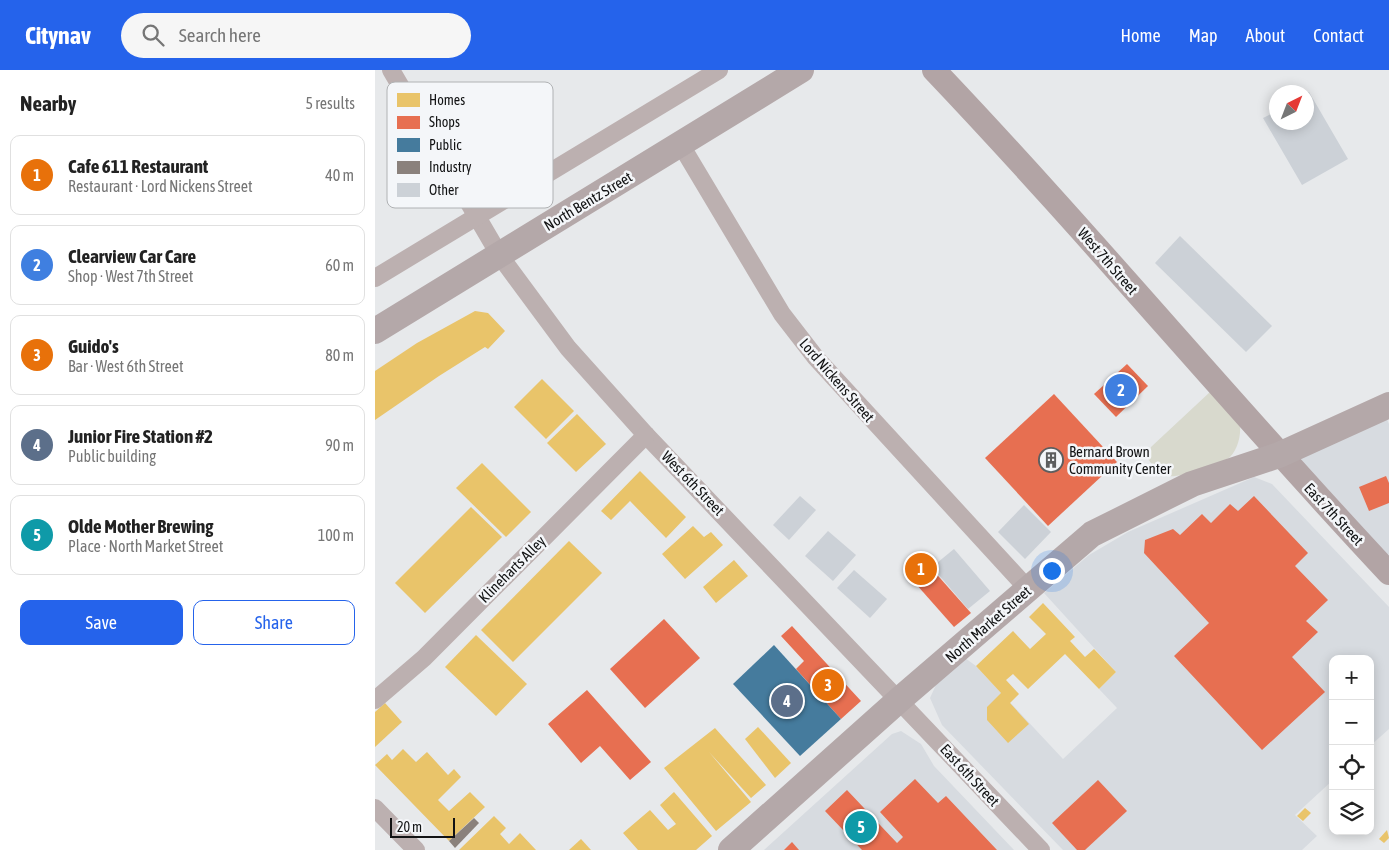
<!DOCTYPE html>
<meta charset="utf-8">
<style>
:root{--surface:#fff;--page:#f6f6f6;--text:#222;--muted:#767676;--line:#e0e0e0;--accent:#2563eb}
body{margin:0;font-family:"Asap Condensed",sans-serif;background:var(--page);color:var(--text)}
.controls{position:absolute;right:15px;bottom:15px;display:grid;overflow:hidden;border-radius:10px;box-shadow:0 2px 12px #0003}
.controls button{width:45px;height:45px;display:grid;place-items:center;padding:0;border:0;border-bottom:1px solid var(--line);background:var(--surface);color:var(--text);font:25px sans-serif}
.compass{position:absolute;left:894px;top:15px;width:45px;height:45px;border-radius:50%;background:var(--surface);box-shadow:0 2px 12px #0003;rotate:42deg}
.scale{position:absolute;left:15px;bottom:12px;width:65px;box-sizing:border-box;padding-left:5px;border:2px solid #121314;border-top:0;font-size:14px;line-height:18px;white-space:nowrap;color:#121314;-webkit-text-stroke:4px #f4f6f9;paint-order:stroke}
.you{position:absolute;left:676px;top:500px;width:18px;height:18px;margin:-12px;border:4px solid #fff;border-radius:50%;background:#1a73e8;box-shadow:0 0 0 8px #1a73e833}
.badge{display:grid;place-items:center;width:32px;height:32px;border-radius:50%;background:var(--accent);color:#fff;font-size:16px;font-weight:700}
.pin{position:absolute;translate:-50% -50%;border:2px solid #fff;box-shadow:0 1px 5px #0006}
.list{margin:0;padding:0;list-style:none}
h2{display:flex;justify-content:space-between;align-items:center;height:65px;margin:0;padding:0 20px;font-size:21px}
h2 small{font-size:16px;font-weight:400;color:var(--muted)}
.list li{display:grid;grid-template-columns:32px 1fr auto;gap:15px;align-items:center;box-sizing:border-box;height:80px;margin:0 10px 10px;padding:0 10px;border:1px solid var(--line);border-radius:10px}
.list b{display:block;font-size:19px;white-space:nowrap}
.list p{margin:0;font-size:16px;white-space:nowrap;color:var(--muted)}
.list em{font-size:16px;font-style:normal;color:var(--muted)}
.actions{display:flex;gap:10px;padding:15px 20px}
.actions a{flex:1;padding:11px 0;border:1px solid var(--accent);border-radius:10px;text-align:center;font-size:18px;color:var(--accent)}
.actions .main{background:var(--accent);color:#fff}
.icon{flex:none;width:28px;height:28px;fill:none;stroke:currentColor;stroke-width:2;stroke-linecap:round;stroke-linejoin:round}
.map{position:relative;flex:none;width:1014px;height:780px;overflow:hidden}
header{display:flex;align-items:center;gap:30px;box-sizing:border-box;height:70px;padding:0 25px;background:var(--accent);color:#fff}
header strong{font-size:24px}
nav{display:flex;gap:28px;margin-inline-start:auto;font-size:18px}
.search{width:350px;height:45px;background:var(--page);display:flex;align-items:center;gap:12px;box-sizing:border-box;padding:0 18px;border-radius:28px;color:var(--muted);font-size:19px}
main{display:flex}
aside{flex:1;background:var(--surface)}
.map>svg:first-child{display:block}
</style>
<header>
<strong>Citynav</strong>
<div class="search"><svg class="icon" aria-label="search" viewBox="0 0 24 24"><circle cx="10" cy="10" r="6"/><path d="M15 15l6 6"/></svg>Search here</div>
<nav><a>Home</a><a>Map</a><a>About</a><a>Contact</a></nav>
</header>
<main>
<aside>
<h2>Nearby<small>5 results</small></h2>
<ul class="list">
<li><span class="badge" style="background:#e8710a">1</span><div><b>Cafe 611 Restaurant</b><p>Restaurant · Lord Nickens Street</p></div><em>40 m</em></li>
<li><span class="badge" style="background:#3f7fe0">2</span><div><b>Clearview Car Care</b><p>Shop · West 7th Street</p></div><em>60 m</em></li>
<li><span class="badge" style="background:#e8710a">3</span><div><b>Guido's</b><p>Bar · West 6th Street</p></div><em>80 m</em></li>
<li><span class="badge" style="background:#5c6f8a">4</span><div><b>Junior Fire Station #2</b><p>Public building</p></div><em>90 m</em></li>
<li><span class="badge" style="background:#0f9aa8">5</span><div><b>Olde Mother Brewing</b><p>Place · North Market Street</p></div><em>100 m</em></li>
</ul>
<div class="actions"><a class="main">Save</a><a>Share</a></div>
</aside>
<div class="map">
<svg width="1014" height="780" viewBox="0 0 1014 780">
<rect width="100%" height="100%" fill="#e7e9eb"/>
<g fill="#d7dbe0">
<path d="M1011 347 1014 354V484L1011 487 923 398 930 380Z"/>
<path d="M879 407 897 414 1014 537V659L995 676V589H958V710L920 745 942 766 927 780H688L567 655 555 628 565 606 590 588 601 596 688 689 742 638 724 619 741 602 669 523 714 485 753 462Z"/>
<path d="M526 661 546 674 559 696 639 780H389L517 664Z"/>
</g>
<path fill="#d8d9cd" d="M835 322 865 355C866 365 863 379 855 387 848 393 809 405 800 406 795 407 789 405 784 404L773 389 776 377Z"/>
<g fill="#e9c46a">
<path d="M100 241 113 243 130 261 113 279 110 277 64 306 0 350V301L42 273Z"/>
<path d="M167 309 199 341 171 369 139 337Z"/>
<path d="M202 344 231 374 201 402 172 373Z"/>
<path d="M107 393 156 442 131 467 81 418Z"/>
<path d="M265 401 311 447 291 468 255 431 236 450 226 441Z"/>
<path d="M96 437 127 467 50 543 20 513Z"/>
<path d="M318 456 329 467 336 462 348 475 310 509 287 484Z"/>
<path d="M194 471 227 503 138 592 106 560Z"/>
<path d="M359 490 373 506 341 533 328 517Z"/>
<path d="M668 533 700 567 695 571 710 587 719 579 741 602 724 619 690 584 653 619 638 604 631 610 644 624 635 633 654 654 633 673 612 650V637L626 623 601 596 638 561 655 579 671 564 654 547Z"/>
<path d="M101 565 152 614 121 646 70 597Z"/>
<path d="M10 633 27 652 0 677V642Z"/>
<path d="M383 657 416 693 400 708 370 669Z"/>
<path d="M340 658 391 715 376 728 334 682 376 732 341 761 289 698Z"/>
<path d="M28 679 41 692 52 682 73 705 79 699 86 707 63 730 74 741 95 722 110 737 74 771 0 695 12 684 17 690Z"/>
<path d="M299 722 337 766 321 780H263L248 763 275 740 293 760 301 754 285 735Z"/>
<path d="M930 738 936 743 928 751 922 746Z"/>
<path d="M119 746 131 758 125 764 134 774 145 763 161 780H84Z"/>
<path d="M1012 760 1014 768 1009 773 1004 769Z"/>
<path d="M206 769 216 780H194Z"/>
</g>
<g fill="#e76f51">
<path d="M752 294 773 316 741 347 719 324Z"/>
<path d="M679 324 742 392 673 456 610 388Z"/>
<path d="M1011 406 1014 413V433L994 441 984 417Z"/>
<path d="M879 426 933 483 920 496 953 530 931 551 943 562 917 587 950 622 887 680 799 586 834 553 769 483 770 470 798 459 805 465 827 444 836 453 855 434 863 441Z"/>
<path d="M549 490 596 543 579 557 533 505Z"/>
<path d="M289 549 325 588 270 638 235 599Z"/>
<path d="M417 556 486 631 466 649 421 599 429 591 406 566Z"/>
<path d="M212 620 276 692 255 710 225 676 206 693 173 654Z"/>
<path d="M540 709 563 733 571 726 622 780H487L450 741 472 720 522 773 528 767 505 742Z"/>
<path d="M723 710 752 741 710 780H702L677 753Z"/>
<path d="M417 772 424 780H409Z"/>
</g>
<path fill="#457b9d" d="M399 575 466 649 425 686 358 614Z"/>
<path fill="#8a817c" d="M99 748 104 753 80 778 74 771Z"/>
<g fill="#ccd1d7">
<path d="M934 22 973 89 927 115 888 48 902 41V52H932V23Z"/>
<path d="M805 166 897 256 871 282 780 193Z"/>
<path d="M425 426 441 440 414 470 398 455Z"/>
<path d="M649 435 676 462 650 489 623 462Z"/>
<path d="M453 461 481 485 458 511 430 486Z"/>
<path d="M579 479 615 521 593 539 557 497Z"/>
<path d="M479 500 512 529 495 548 462 518Z"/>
</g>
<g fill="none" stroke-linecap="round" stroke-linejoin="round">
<g stroke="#bcb0b0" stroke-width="18">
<path d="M16 0 125 186 193 278 271 365 666 780"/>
<path d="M306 75 407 244 441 288 653 519"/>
<path d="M0 208 344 0"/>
<path d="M0 630 49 588 271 365"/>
<path d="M0 738 41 780"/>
</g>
<path stroke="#b2a4a5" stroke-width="24" d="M559 0C715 164 859 338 1014 503"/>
<g stroke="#b4a8a9" stroke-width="26">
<path d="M0 261 426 0"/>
<path d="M356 780 524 630 717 464 817 414 904 385 1014 335"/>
</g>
</g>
<defs>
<symbol id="building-ring" viewBox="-11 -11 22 22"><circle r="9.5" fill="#f4f6f9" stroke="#5d5e5f" stroke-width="1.5"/><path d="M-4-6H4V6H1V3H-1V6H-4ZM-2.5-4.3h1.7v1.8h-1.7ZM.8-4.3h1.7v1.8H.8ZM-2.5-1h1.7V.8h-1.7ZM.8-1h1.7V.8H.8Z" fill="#5d5e5f"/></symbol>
</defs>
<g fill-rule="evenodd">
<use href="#building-ring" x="662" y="376" width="28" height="28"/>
</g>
<g text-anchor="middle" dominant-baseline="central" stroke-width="5" stroke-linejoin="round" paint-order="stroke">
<g font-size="15" fill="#121314" stroke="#f4f6f9">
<text transform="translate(213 131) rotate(-31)">North Bentz Street</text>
<text transform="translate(733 191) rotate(49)">West 7th Street</text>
<text transform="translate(462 310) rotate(49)">Lord Nickens Street</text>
<text transform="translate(318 413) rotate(46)">West 6th Street</text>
<text transform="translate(959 444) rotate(47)">East 7th Street</text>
<text transform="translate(137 499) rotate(-45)">Klineharts Alley</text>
<text transform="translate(613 554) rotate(-41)">North Market Street</text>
<text transform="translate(595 705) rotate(47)">East 6th Street</text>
</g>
<g font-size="15" fill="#121314" stroke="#f4f6f9" text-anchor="start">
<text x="694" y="381">Bernard Brown<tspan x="694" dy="17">Community Center</tspan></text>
</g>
</g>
<rect x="12" y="12" width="166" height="126" rx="8" fill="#f4f6f9" stroke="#b0b2b4" stroke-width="1"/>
<rect x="22" y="23" width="23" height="14" fill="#e9c46a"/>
<rect x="22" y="46" width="23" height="13" fill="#e76f51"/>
<rect x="22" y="68" width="23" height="14" fill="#457b9d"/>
<rect x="22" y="91" width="23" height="13" fill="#8a817c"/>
<rect x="22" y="113" width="23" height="14" fill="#ccd1d7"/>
<g font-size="14" fill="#121314">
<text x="54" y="35">Homes</text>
<text x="54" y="57">Shops</text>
<text x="54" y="80">Public</text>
<text x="54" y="102">Industry</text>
<text x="54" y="125">Other</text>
</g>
</svg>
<div class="controls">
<button>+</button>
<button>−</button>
<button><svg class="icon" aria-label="locate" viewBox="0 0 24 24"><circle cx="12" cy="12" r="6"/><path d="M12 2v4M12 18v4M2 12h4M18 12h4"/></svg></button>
<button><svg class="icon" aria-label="layers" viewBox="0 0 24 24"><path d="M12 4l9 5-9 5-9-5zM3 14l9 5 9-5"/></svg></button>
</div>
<svg class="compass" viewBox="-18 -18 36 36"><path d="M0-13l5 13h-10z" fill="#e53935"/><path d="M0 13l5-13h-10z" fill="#767676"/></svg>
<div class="scale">20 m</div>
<div class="you"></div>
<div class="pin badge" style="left:546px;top:499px;background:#e8710a">1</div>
<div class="pin badge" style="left:746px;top:320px;background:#3f7fe0">2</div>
<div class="pin badge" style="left:453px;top:615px;background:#e8710a">3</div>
<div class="pin badge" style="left:412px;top:631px;background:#5c6f8a">4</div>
<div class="pin badge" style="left:486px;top:757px;background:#0f9aa8">5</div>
</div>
</main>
